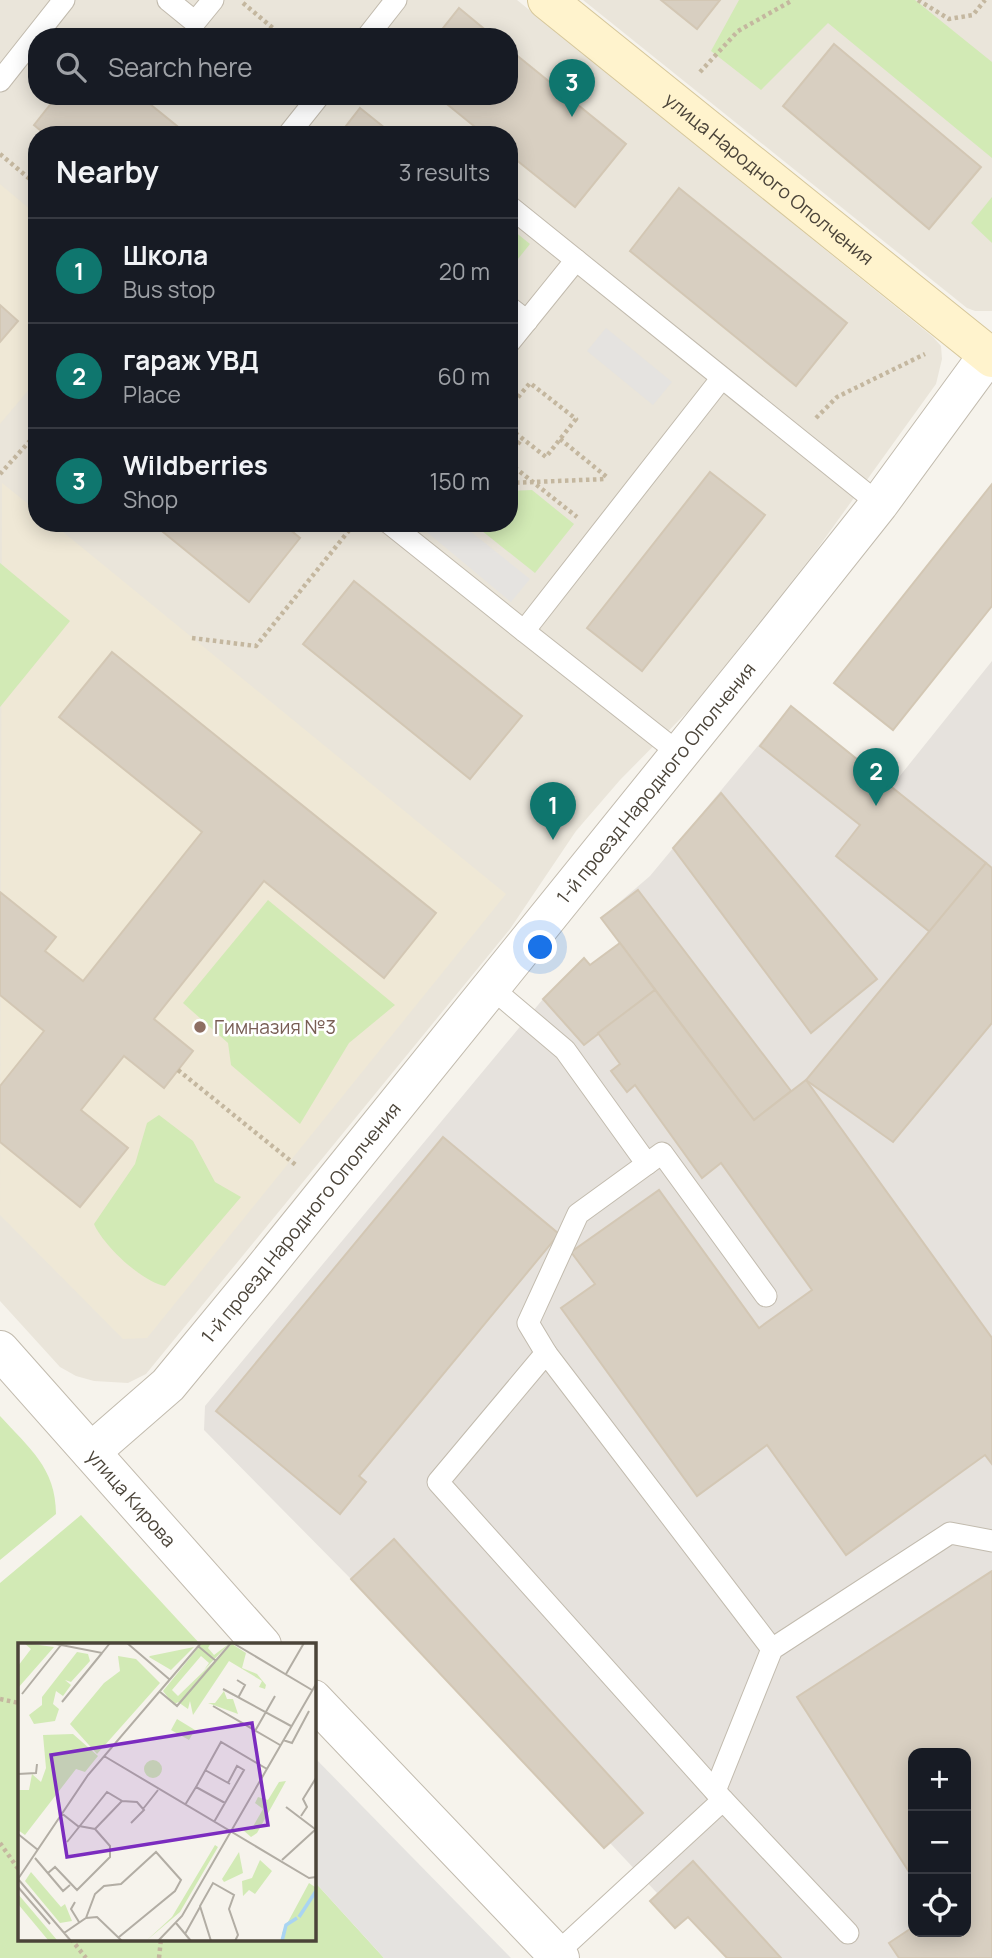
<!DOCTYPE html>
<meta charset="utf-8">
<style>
:root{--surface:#171b24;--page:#20242c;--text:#f1f3f6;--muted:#9ea1a6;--line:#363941;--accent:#0f766e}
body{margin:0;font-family:Manrope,sans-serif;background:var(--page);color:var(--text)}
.controls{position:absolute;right:21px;bottom:21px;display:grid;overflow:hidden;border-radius:14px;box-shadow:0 4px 18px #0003}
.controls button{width:63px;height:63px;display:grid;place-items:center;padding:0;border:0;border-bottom:2px solid var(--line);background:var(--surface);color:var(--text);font:35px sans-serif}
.you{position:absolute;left:541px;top:948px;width:24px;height:24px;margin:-18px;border:5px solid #fff;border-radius:50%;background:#1a73e8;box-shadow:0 0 0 10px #1a73e833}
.badge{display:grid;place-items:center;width:46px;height:46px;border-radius:50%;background:var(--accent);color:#fff;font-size:23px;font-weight:700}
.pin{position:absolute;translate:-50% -58px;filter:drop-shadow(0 2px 4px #0008)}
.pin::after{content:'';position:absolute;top:37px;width:24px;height:21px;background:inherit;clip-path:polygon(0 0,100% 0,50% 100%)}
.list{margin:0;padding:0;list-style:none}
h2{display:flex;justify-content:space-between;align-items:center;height:91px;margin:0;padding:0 28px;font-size:30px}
h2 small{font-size:23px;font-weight:400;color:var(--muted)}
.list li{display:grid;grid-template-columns:46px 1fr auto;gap:21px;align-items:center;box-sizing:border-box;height:105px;padding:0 28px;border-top:2px solid var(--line)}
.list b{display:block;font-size:26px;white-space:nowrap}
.list p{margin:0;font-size:23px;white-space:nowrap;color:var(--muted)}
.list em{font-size:23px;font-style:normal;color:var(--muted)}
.icon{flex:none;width:38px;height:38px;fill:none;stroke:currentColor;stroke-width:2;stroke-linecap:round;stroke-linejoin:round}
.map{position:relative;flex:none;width:992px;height:1958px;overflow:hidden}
.search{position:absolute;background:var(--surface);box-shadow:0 4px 18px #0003;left:28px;top:28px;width:490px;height:77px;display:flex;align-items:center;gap:18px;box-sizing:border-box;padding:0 24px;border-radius:28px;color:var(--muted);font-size:26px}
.panel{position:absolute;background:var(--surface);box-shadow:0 4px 18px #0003;left:28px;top:126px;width:490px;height:406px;border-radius:28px}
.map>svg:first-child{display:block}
</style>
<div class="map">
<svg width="992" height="1958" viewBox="0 0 992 1958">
<rect width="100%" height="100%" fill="#f6f3ec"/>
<g fill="#eae5da" fill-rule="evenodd">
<path d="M0 0H517L933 337 941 346 942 359 936 384 815 552 730 660 691 708 620 780 576 831 510 929 146 1374 128 1383 94 1381 76 1376 60 1367 0 1301ZM37 37H509V96H37ZM37 135H509V523H37Z"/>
<path d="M583 0H992V311H975L967 308Z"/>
</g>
<path fill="#e6e2dd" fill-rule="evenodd" d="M992 661V1958H727L688 1917 675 1928 650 1901 657 1893 610 1843 604 1848 351 1579 204 1430 205 1406 543 999 584 1045 655 990 601 918 650 876 791 706 891 787ZM913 1753H966V1932H913Z"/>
<g fill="#efe8d6">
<path d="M0 184 37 215V380L0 424Z"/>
<path d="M2 483 37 511V523H52L506 894 147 1338 123 1339 0 1215Z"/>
</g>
<g fill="#d2eab5">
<path d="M739 0H915L992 62V158L828 23 761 90 711 51Z"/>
<path d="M992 197V243L971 223Z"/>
<path d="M509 227 530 244 509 270Z"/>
<path d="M532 490 574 524 535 573 472 523H509V491Z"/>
<path d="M0 563 70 621 0 707Z"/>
<path d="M268 900 395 1005 349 1043 300 1124 231 1065 228 1043 183 1003Z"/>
<path d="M159 1115 193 1141 215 1182 241 1197 165 1286C142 1282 103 1245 94 1224L135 1164 147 1123Z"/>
<path d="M0 1416C29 1448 56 1468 56 1514L0 1560Z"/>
<path d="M81 1515 201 1645H19V1939H313V1880L384 1958H0V1583Z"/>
</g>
<g fill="#e5e3e0">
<path d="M606 328 672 382 653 405 587 351Z"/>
<path d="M416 523H460L530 579 511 602Z"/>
<path d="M313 1756 511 1958H384L313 1880Z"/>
</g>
<g fill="#d8cfc1" stroke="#d3c7b4" stroke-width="2">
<path d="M661 0H720L697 29Z"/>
<path d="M459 8 494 37H436Z"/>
<path d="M834 44 981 167 929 229 783 106Z"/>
<path d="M509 49 626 144 575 207 509 154V135H485L437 96H509Z"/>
<path d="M57 96H140L177 126 170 135H46L34 125Z"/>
<path d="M360 108 390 132 389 135H339Z"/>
<path d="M679 188 847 323 796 386 630 251Z"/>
<path d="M0 305 18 321 0 342Z"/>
<path d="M710 472 765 515 642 671 587 628Z"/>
<path d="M992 484V606L893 730 834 683Z"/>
<path d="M152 523H282L300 538 249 602Z"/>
<path d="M354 581 522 716 470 779 303 644Z"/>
<path d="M112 652 436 913 384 978 264 881 154 1019 193 1051 164 1088 124 1056 81 1110 128 1148 80 1207 0 1142V1086L44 1031 0 995V892L56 937 45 951 83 981 202 832 59 717Z"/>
<path d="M791 706 986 863 930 932 836 856 860 825 760 746Z"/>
<path d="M721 793 877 979 811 1033 673 848Z"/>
<path d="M986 863 992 868V1023L893 1142 806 1080Z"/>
<path d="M638 890 791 1091 754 1120 601 918Z"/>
<path d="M620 943 655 990 584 1045 543 999 584 958 590 965Z"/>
<path d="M655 990 754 1120 806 1080 992 1338V1464L985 1455 846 1555 767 1445 697 1496 561 1308 595 1284 571 1252 659 1190 759 1328 812 1290 721 1163 702 1178 635 1085 627 1092 611 1071 620 1064 598 1033Z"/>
<path d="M443 1137 559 1234 359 1476 366 1482 340 1514 216 1411Z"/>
<path d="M394 1539 643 1813 604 1848 351 1579Z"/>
<path d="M992 1571V1958H899L889 1943 913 1927V1932H966V1753H913V1878L797 1697Z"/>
<path d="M693 1861 781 1958H727L688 1917 675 1928 650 1901Z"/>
</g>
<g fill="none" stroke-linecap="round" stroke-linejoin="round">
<defs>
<g id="service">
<path d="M168 0 195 22 213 0"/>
<path d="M367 37 396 0"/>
<path d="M0 81 64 0"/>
<path d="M288 135 319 96"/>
<path d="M509 206 879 504"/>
<path d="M509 307 527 321"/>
<path d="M509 343 576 260"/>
<path d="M389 523 524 631 721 379"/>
<path d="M524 631 680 754"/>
<path d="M493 989 565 1050 647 1164"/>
<path d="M546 1353 528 1323 578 1214 662 1153 766 1296"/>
<path d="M715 1791 772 1649 950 1533 992 1541"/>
<path d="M723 1800 438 1482 546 1353 772 1649"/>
<path d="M556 1954 723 1800 848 1933"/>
</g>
<g id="tertiary">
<path id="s1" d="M0 1350 262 1645"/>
<path id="s2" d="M91 1452 168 1385 258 1276 760 654 879 504 988 355"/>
<path d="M313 1699 560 1958"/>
</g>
<g id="secondary">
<path id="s3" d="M547 0 992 358"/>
</g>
</defs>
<use href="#service" stroke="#c2bbae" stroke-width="23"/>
<use href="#tertiary" stroke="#c2bbae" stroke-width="40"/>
<use href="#secondary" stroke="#d6c79b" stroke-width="40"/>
<g stroke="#c4b79f" stroke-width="4.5" stroke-dasharray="3.5 3.5" stroke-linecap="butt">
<path d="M918 0 949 19 973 15 985 0"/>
<path d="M243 3 280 34 294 37"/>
<path d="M700 72 738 31 793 0"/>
<path d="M0 154 37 185"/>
<path d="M509 408 530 383 576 419 546 457 509 428"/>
<path d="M816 418 837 397 925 354"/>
<path d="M560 439 608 478"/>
<path d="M509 455 522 439"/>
<path d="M509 463 577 517"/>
<path d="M0 474 37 433"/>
<path d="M509 483 606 479"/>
<path d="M192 638 256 646 355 523"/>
<path d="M178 1070 297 1166"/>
<path d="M0 1699 19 1703"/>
<path d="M0 1843 19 1870"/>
<path d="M71 1939 86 1958"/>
<path d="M159 1958 161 1939"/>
</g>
<use href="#service" stroke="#fff" stroke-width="21"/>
<use href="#tertiary" stroke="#fff" stroke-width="38"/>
<use href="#secondary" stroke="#fff3cd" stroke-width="38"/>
</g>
<circle fill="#8d6e63" stroke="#fff" stroke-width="2.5" cx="200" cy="1027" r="7"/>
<g text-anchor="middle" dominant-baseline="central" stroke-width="5" stroke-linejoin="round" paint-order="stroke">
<g font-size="19" fill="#4b4439" stroke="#fff">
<text stroke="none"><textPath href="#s3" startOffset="285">улица Народного Ополчения</textPath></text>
<text stroke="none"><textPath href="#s2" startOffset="877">1-й проезд Народного Ополчения</textPath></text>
<text stroke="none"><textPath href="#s2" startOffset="312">1-й проезд Народного Ополчения</textPath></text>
<text stroke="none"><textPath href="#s1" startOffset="198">улица Кирова</textPath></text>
</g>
<g font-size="19" fill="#785e54" stroke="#fff" text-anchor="start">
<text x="214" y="1027">Гимназия №3</text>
</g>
</g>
<g transform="translate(18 1643)">
<rect width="298" height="298" fill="#f6f3ec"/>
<path d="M6 0 36 4 0 45V23L13 6ZM184 0H193L190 5 196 12 212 0 186 27 191 20 183 13 154 47 160 53 214 1 228 10 224 25 239 31 248 42 247 46 241 44 244 38 211 18 175 72 172 58 170 66 160 59 156 62 145 48ZM176 4 153 27 131 14 132 13ZM59 9 70 11 72 18 53 39 47 37 53 42 45 53 38 48 35 61 41 66 37 78 16 81 11 72 24 62V54ZM100 13 118 16 142 40 79 111 52 81 86 40 102 28ZM206 48 209 56H215L220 71 190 60H197ZM159 76 177 87 171 97 153 87ZM55 91 80 113 67 129 58 126 7 192 0 187V147H11L14 131 23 139 28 125 25 92ZM126 126a9 9 0 1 1 18 0a9 9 0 1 1-18 0ZM268 138 239 190 233 194 225 187H233L245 166 237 160 240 154 250 157 261 139ZM197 202 200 204 162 269 128 298 154 274ZM221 209 225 230 206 239 204 236ZM242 217 254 228 237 251 231 247 225 253 224 238 234 235ZM13 229 43 264 47 261 54 278 42 280 7 238ZM291 240 297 244V297H266L264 290ZM0 251 39 297H30L0 261Z" fill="#d2eab5"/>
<path fill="none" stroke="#a9d4f2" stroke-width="3.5" d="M281 274 298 248M264 298 268 282 279 275"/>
<path fill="none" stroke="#b2ada4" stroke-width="2" d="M33 0 84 10 92 0M109 0 151 36M215 0 294 47M180 3 198 18M268 31 286 0M219 37 227 42 220 55M205 46 273 83M141 48 159 63 213 0M4 51 43 2M44 59 84 10M195 63 262 102M237 88 257 53M265 97 274 100 291 68M86 113 291 235 298 234M187 127 212 141M0 131 18 130 19 121M104 158 119 159 126 167 113 180M207 160 178 144 203 99 249 126M167 162 178 144M268 164 297 186M125 166 140 147M42 169 61 184 49 199M283 173 289 164 285 156 298 135M196 179 226 127 219 123 210 140M61 184 89 149 104 158 77 186M0 191 20 207M17 215 45 248 52 242M264 217 298 186M30 230 37 224 59 247 92 214V203L77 186 61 183M0 236 70 132 183 0M0 236 53 298M0 244 32 281M57 259 53 266 61 279M68 275 77 251 86 243 103 241 138 209 163 237 157 248 101 294M158 280 173 298M46 290 68 275 79 274 104 298M167 291 182 264M140 298 164 273 298 41M193 298 182 263 195 240 216 252 211 266 220 292 217 298"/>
<path fill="#7b2cbf" fill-opacity="0.15" stroke="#7b2cbf" stroke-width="3.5" d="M234 80 250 182 49 214 33 112Z"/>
<rect width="298" height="298" fill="none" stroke="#4b4439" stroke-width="3.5"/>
</g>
</svg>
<div class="controls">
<button>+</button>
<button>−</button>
<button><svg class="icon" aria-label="locate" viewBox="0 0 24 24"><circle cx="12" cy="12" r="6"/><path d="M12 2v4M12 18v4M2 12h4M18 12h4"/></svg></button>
</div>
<div class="you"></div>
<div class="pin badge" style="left:553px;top:840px">1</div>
<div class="pin badge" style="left:876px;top:806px">2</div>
<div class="pin badge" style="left:572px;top:117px">3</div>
<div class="search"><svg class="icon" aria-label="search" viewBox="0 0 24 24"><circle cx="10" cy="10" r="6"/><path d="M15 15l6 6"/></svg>Search here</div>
<section class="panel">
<h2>Nearby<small>3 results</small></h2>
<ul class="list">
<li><span class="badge">1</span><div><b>Школа</b><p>Bus stop</p></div><em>20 m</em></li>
<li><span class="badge">2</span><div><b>гараж УВД</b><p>Place</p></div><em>60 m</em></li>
<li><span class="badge">3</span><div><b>Wildberries</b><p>Shop</p></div><em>150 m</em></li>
</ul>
</section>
</div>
